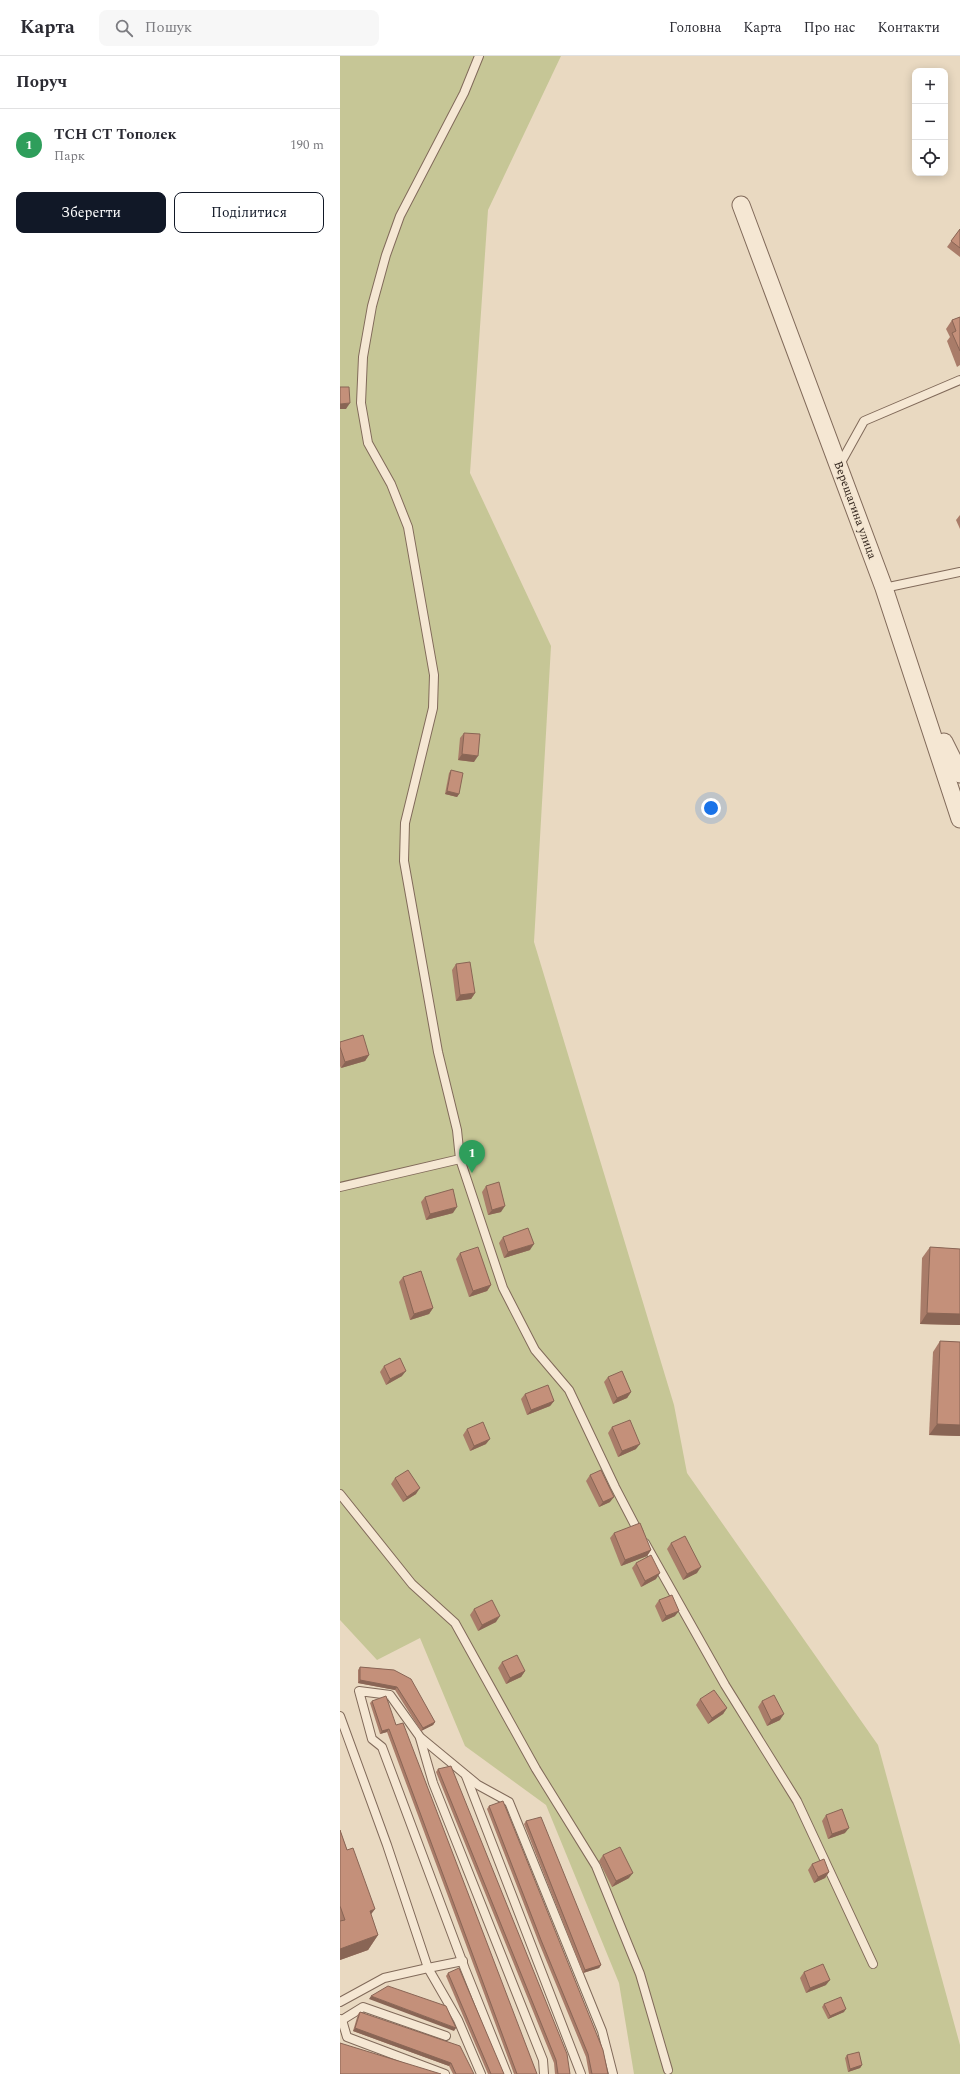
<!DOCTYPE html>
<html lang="uk">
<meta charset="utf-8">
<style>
:root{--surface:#fff;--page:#f7f7f7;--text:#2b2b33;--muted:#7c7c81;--line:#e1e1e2;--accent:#111827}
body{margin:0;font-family:Spectral,serif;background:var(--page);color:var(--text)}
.controls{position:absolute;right:12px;top:12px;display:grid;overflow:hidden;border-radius:8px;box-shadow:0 2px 10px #0003}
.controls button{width:36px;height:36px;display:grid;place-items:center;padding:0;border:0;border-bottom:1px solid var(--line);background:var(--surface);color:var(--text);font:20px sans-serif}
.you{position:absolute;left:371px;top:752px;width:14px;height:14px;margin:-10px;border:3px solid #fff;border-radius:50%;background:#1a73e8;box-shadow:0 0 0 6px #1a73e833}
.badge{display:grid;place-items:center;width:26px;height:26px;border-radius:50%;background:var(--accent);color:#fff;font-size:13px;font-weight:700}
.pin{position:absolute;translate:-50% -33px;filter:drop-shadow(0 1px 2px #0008)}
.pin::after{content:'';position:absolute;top:21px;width:14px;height:12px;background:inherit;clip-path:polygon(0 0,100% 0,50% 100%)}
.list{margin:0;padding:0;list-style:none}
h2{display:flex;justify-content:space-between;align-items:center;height:52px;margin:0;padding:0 16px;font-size:17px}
h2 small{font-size:13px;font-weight:400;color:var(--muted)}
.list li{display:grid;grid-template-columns:26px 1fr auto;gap:12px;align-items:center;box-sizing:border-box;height:72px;padding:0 16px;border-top:1px solid var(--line)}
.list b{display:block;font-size:15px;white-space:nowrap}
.list p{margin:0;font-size:13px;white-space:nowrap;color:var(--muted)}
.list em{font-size:13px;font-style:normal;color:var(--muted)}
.actions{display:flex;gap:8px;padding:12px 16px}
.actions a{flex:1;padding:9px 0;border:1px solid var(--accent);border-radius:8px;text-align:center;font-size:14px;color:var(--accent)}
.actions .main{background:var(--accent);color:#fff}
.icon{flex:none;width:22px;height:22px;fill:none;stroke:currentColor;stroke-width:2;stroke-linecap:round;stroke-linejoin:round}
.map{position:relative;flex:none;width:620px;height:2018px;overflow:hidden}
header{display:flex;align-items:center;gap:24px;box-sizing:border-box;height:56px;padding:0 20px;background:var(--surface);border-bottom:1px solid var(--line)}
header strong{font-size:19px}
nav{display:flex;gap:22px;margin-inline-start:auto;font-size:14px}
.search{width:280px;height:36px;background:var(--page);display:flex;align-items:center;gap:10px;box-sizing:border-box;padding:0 14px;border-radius:8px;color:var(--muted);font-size:15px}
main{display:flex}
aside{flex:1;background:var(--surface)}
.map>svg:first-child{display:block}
</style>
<header>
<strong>Карта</strong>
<div class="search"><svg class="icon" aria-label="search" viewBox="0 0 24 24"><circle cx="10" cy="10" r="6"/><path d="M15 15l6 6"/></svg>Пошук</div>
<nav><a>Головна</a><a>Карта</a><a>Про нас</a><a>Контакти</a></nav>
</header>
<main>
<aside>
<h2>Поруч<small></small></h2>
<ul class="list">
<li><span class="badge" style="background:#2e9e5b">1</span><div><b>ТСН СТ Тополек</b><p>Парк</p></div><em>190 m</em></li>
</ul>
<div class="actions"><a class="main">Зберегти</a><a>Поділитися</a></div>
</aside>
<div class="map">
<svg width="620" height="2018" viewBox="0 0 620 2018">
<rect width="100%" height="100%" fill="#e9d9c1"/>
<path fill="#c6c696" d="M0 0H221L148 154 130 417 211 590 194 886 334 1349 347 1417 538 1689 620 1989V2018H294L279 1927 206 1749 125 1690 80 1582 37 1604 0 1564Z"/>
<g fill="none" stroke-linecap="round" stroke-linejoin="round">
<defs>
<g id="lane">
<path d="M499 410 524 365 620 324"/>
<path d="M544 532 620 516"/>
<path d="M120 1103 163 1232 195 1294 229 1334 275 1431 299 1477"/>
<path d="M0 1131 120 1103 117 1074 98 996 64 805 65 767 93 652 94 619 68 471 51 428 28 387 21 347 23 301 32 250 46 199 60 160 124 37 139 0"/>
<path d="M0 1438 72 1528 115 1567 196 1713 256 1810 300 1918 328 2014"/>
<path d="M305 1487 385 1629 457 1745 533 1908"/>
<path d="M0 1660 47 1789 88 1912 44 1922 0 1946"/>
<path d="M80 1682 93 1727 203 2004 204 2018"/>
<path d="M126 1720 241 2018"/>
<path d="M123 1905 88 1912 118 1964 141 2018"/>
<path d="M0 1963 2 1964 7 1981 105 2018"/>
<path d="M2 1964 23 1951 106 1980"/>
<path d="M167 2018 125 1913 42 1691 32 1683 19 1635 50 1639 80 1681 138 1729 169 1746 262 1975 273 2018"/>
</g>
<g id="street">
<path d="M401 149 544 532 620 763"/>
<path d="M604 686 620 718"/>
</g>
</defs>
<use href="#lane" stroke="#816a5a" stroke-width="10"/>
<use href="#street" stroke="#816a5a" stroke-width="19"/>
<use href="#lane" stroke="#f5e7d3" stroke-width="8"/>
<use href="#street" stroke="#f5e7d3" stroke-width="17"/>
</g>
<g fill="#a97c69">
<path d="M620 173V201L607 191Z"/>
<path d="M620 261V309L617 311 607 285 610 281 606 273 612 264Z"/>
<path d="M620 459V473L616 464Z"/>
<path d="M124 677 134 706 118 704 120 682Z"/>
<path d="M111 714 119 738 117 741 105 738 109 717Z"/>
<path d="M116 908 135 937 131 943 116 945 112 914Z"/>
<path d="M0 986 29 999 25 1005 1 1012 0 1010Z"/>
<path d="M146 1130 161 1156 148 1159 142 1136Z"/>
<path d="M85 1141 113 1157 86 1164 81 1146Z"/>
<path d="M163 1181 190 1194 164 1202 159 1187Z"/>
<path d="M590 1191 620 1193V1269L580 1268 582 1202Z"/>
<path d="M120 1197 151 1229 147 1235 129 1241 116 1203Z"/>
<path d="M63 1221 93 1252 89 1258 70 1264 59 1226Z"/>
<path d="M600 1285 620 1286V1380L589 1379 593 1296Z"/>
<path d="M44 1310 62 1320 46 1329 40 1316Z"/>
<path d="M268 1321 291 1336 287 1342 273 1348 264 1326Z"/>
<path d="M185 1338 214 1345 210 1350 187 1359 181 1343Z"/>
<path d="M272 1371 296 1393 278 1401 268 1377Z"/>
<path d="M127 1373 146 1388 130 1395 123 1379Z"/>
<path d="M250 1419 270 1446 259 1451 246 1425Z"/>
<path d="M55 1422 76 1438 63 1446 51 1428Z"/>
<path d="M274 1477 311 1494 307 1500 281 1510 270 1482Z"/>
<path d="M331 1487 357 1517 343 1524 327 1493Z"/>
<path d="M296 1507 316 1523 301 1531 292 1512Z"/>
<path d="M319 1544 335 1560 322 1566 315 1550Z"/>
<path d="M134 1553 156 1566 138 1575 130 1559Z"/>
<path d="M162 1606 185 1615 181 1621 166 1628 158 1612Z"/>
<path d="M20 1611 54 1614 95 1666 93 1669 81 1675 55 1634 18 1627V1614Z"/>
<path d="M360 1643 387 1652 383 1658 368 1668 356 1649Z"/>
<path d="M32 1645 56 1669 197 2018H174L47 1676 40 1678 30 1647Z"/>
<path d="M422 1645 440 1664 427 1670 418 1651Z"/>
<path d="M98 1713 230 2018H215L214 2007 96 1716Z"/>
<path d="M149 1750 268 2018H249L246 2001 199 1887 147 1753Z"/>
<path d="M486 1759 505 1777 488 1783 482 1765Z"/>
<path d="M186 1765 261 1909 259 1912 243 1917 184 1768Z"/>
<path d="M0 1774 38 1879 28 1894 0 1904Z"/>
<path d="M263 1799 289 1822 272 1831 259 1805Z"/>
<path d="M472 1808 489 1816 485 1822 474 1827 468 1814Z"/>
<path d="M464 1916 486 1929 466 1937 460 1922Z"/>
<path d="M108 1917 164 2018H148L106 1920Z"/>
<path d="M484 1948 504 1956 488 1963 482 1951Z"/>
<path d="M20 1956 134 2018H113L109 2010 13 1975 18 1958Z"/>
<path d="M507 1999 522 2009 520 2012 508 2016 505 2002Z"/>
</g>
<g fill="#896555">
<path d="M10 347 6 353H0V348Z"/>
<path d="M122 698 138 700 134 706 118 704Z"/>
<path d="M107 735 119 738 117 741 105 738Z"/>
<path d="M135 937 131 943 116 945 120 939Z"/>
<path d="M29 999 25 1005 1 1012 5 1006Z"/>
<path d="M165 1150 161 1156 148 1159 152 1154Z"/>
<path d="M117 1151 113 1157 86 1164 90 1158Z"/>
<path d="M194 1188 190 1194 164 1202 168 1196Z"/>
<path d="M151 1229 147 1235 129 1241 133 1235Z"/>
<path d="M93 1252 89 1258 70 1264 74 1258Z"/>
<path d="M587 1257 620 1258V1269L580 1268Z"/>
<path d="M66 1315 62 1320 46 1329 50 1323Z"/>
<path d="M291 1336 287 1342 273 1348 277 1342Z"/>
<path d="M214 1345 210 1350 187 1359 191 1354Z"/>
<path d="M597 1368 620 1369V1380L589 1379Z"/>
<path d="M150 1383 146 1388 130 1395 134 1390Z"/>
<path d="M300 1388 296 1393 278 1401 282 1395Z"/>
<path d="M80 1432 76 1438 63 1446 67 1441Z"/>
<path d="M274 1441 270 1446 259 1451 263 1446Z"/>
<path d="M311 1494 307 1500 281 1510 285 1504Z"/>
<path d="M361 1511 357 1517 343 1524 347 1518Z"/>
<path d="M320 1517 316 1523 301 1531 305 1525Z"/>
<path d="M339 1555 335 1560 322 1566 326 1560Z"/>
<path d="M160 1560 156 1566 138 1575 142 1569Z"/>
<path d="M185 1615 181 1621 166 1628 170 1622Z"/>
<path d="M20 1624 57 1631 55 1634 18 1627Z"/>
<path d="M387 1652 383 1658 368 1668 372 1662Z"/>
<path d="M444 1658 440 1664 427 1670 431 1664Z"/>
<path d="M95 1666 93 1669 81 1675 83 1672Z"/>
<path d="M49 1673 47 1676 40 1678 42 1675Z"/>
<path d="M509 1772 505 1777 488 1783 492 1778Z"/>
<path d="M489 1816 485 1822 474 1827 478 1821Z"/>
<path d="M293 1817 289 1822 272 1831 276 1825Z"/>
<path d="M35 1853 24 1868 30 1855Z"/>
<path d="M38 1879 28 1894 0 1904V1893Z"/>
<path d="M261 1909 259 1912 243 1917 245 1914Z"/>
<path d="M490 1924 486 1929 466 1937 470 1932Z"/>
<path d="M31 1940 116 1972 114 1975 29 1943Z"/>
<path d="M506 1953 504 1956 488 1963 490 1960Z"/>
<path d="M15 1972 111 2007 109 2010 13 1975Z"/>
<path d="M522 2009 520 2012 508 2016 510 2013Z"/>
</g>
<g fill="#c4907a" stroke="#896555">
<path d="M620 173V192L611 185Z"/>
<path d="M620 261V295L612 277 616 275 612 264Z"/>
<path d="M0 331H9L10 347 0 348Z"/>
<path d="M124 677 140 678 138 700 122 698Z"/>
<path d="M111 714 123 717 119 738 107 735Z"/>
<path d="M130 906 135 937 120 939 116 908Z"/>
<path d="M23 979 29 999 5 1006 0 991V986Z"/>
<path d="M159 1126 165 1150 152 1154 146 1130Z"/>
<path d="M113 1133 117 1151 90 1158 85 1141Z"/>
<path d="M188 1172 194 1188 168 1196 163 1181Z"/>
<path d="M138 1191 151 1229 133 1235 120 1197Z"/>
<path d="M590 1191 620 1193V1258L587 1257Z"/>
<path d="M81 1215 93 1252 74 1258 63 1221Z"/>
<path d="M600 1285 620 1286V1369L597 1368Z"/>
<path d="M60 1302 66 1315 50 1323 44 1310Z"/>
<path d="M282 1315 291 1336 277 1342 268 1321Z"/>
<path d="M208 1329 214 1345 191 1354 185 1338Z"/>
<path d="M290 1364 300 1388 282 1395 272 1371Z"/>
<path d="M143 1366 150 1383 134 1390 127 1373Z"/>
<path d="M68 1414 80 1432 67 1441 55 1422Z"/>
<path d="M261 1414 274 1441 263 1446 250 1419Z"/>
<path d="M300 1467 311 1494 285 1504 274 1477Z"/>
<path d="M345 1480 361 1511 347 1518 331 1487Z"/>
<path d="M311 1499 320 1517 305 1525 296 1507Z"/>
<path d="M332 1539 339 1555 326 1560 319 1544Z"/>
<path d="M152 1544 160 1560 142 1569 134 1553Z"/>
<path d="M177 1599 185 1615 170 1622 162 1606Z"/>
<path d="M20 1611 54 1614 71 1623 95 1666 83 1672 57 1631 20 1624Z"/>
<path d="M374 1634 387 1652 372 1662 360 1643Z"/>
<path d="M434 1639 444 1658 431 1664 422 1645Z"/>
<path d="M46 1640 56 1669 63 1667 197 2018H177L49 1673 42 1675 32 1645Z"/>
<path d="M111 1710 227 1998 230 2018H218L216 2004 98 1713Z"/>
<path d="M163 1745 263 1994 268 2018H252L248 1998 201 1884 149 1750Z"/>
<path d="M502 1753 509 1772 492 1778 486 1759Z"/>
<path d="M201 1761 261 1909 245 1914 186 1765Z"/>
<path d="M0 1774 7 1794 13 1792 35 1853 30 1855 38 1879 0 1893V1865L5 1864 0 1850Z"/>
<path d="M280 1791 293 1817 276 1825 263 1799Z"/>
<path d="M484 1803 489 1816 478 1821 472 1808Z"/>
<path d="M483 1908 490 1924 470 1932 464 1916Z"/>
<path d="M119 1912 164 2018H151L108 1917Z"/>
<path d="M48 1930 106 1950 116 1972 31 1940Z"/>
<path d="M501 1941 506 1953 490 1960 484 1948Z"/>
<path d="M20 1956 120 1990 134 2018H116L111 2007 15 1972Z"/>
<path d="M0 1987 101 2018H0Z"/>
<path d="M519 1996 522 2009 510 2013 507 1999Z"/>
</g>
<g text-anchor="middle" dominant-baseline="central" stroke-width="3" stroke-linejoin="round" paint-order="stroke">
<g font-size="12" fill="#32251d" stroke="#f2e4cf">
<text transform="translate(515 454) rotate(70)">Верещагина улица</text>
</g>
</g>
</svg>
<div class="controls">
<button>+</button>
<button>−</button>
<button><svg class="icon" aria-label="locate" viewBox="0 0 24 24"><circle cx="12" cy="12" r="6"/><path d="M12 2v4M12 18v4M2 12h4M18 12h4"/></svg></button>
</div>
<div class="you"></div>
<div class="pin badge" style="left:132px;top:1117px;background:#2e9e5b">1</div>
</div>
</main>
